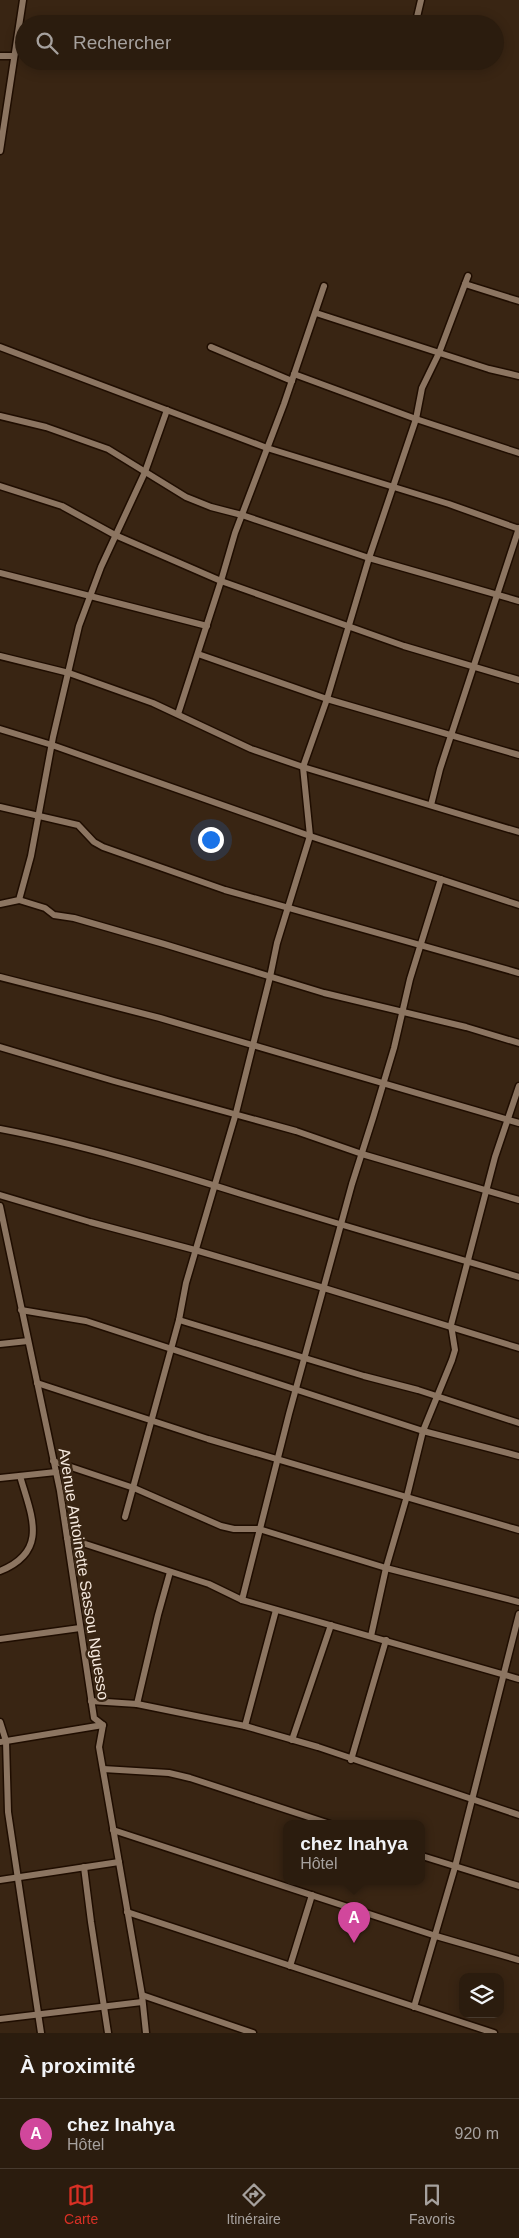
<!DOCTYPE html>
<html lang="fr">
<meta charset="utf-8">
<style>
:root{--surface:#2b1c0e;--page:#37291c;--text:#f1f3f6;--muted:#a6a19e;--line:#473a2e;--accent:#d93025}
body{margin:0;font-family:Helvetica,sans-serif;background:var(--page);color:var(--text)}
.controls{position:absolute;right:15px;bottom:15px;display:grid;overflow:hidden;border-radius:10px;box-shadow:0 2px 12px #0003}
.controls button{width:45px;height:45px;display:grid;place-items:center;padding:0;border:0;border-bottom:1px solid var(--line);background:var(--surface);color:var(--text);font:25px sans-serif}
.you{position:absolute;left:210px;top:839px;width:18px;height:18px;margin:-12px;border:4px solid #fff;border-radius:50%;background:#1a73e8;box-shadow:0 0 0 8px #1a73e833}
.badge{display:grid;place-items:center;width:32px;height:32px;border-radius:50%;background:var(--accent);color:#fff;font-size:16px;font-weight:700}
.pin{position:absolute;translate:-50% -41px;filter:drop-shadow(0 1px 2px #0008)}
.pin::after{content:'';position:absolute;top:26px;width:18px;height:15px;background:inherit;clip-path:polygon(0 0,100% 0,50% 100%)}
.popup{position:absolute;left:283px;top:1820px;width:142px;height:65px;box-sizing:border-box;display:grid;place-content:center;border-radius:10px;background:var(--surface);filter:drop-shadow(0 1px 4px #0005);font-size:16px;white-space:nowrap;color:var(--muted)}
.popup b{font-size:19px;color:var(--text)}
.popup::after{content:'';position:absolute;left:50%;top:100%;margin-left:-10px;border:10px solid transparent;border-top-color:var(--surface)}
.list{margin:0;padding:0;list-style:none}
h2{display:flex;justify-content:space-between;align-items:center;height:65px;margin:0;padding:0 20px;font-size:21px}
h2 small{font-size:16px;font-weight:400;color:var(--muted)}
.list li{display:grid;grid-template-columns:32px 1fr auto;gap:15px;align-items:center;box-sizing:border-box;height:70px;padding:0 20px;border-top:1px solid var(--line)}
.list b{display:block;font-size:19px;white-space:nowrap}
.list p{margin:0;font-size:16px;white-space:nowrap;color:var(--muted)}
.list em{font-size:16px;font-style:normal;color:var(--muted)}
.icon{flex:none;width:28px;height:28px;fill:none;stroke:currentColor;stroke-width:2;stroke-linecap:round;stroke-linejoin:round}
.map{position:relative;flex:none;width:519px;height:2033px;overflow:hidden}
.search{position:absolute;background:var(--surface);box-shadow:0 2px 12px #0003;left:15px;right:15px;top:15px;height:55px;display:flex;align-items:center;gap:12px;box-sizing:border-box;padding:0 18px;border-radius:28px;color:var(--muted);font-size:19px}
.sheet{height:135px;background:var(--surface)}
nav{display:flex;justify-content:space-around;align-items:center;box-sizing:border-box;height:70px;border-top:1px solid var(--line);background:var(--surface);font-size:14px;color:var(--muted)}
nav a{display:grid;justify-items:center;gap:2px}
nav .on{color:var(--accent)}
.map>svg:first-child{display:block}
</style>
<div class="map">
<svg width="519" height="2033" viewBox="0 0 519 2033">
<rect width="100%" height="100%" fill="#392513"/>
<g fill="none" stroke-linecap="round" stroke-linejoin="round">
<defs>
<g id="minor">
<path d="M417 17 421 0"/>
<path d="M0 56H14"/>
<path d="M0 151 23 0"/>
<path d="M465 284 519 301"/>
<path d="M316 313 489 369 519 376"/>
<path d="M0 347 267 448 449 504 519 529"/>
<path d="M211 347 292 381"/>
<path d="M294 374 416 419 519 453"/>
<path d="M0 416 46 427 108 449 186 497 211 507 242 515 369 558 519 601"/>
<path d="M0 486 62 506 115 535 221 581 404 646 519 680"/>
<path d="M0 573 207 626"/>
<path d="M198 654 327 699 519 755"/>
<path d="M0 656 69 673 153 703 251 749 303 767 519 832"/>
<path d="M178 714 221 581 235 533 284 404 324 286"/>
<path d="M0 729 52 745 310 836 519 905"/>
<path d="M431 805 440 769 519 528"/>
<path d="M0 807 78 825 94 842 103 847 225 890 519 973"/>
<path d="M19 900 45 908 54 915 74 918 164 944 324 993 466 1027 519 1043"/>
<path d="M0 904 19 900 31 856 53 737 79 626 101 567 145 472 167 410"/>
<path d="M0 977 160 1018 519 1123"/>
<path d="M0 1047 114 1081 296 1131 362 1154 519 1200"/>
<path d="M0 1129C101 1148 198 1181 297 1211 370 1234 445 1254 519 1277"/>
<path d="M0 1195 90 1222 195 1250 324 1288 519 1348"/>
<path d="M0 1206 60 1491 94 1718 103 1725 99 1747 142 1995 146 2033"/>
<path d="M21 1310 86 1321 423 1431 519 1456"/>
<path d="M179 1320 364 1376 418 1390 519 1423"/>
<path d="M0 1344 28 1341"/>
<path d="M37 1383 208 1439 519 1530"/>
<path d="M53 1461 134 1488 221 1526 234 1529H259L386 1568 519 1602"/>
<path d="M0 1478 56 1472"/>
<path d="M125 1517 179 1320 186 1283 236 1113 270 977 277 943 310 836 303 767 327 699 369 558 416 419 422 388 439 353 468 276"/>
<path d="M67 1538 209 1584 242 1600 519 1679"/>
<path d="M0 1571C50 1551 31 1515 20 1476"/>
<path d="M242 1600 289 1414 352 1184 373 1118 394 1048 410 979 441 879"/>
<path d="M371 1636 386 1568 407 1496 423 1431 452 1360 455 1350 451 1325 495 1157 519 1086"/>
<path d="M0 1639 80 1628"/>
<path d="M91 1701 137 1704 245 1726 318 1747 519 1815"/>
<path d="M137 1704 158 1615 170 1572"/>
<path d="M0 1722 6 1741 8 1812 41 2033"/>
<path d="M245 1726 276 1610"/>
<path d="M292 1740 331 1625"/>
<path d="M0 1742 103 1725"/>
<path d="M351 1760 386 1640"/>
<path d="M103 1769 169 1773 190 1778 330 1824"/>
<path d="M113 1830 436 1936 519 1960"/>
<path d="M422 1856 519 1886"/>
<path d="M84 1867 91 1922 108 2033"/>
<path d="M0 1880 119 1862"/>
<path d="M127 1912 494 2033"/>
<path d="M290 1966 312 1895"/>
<path d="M142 1995 253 2033"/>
<path d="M414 2007 455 1867 519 1614"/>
<path d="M0 2019 142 2002"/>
</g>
</defs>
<use href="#minor" stroke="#1f0d00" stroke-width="9"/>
<use href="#minor" stroke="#8c7561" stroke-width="6"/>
</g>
<g text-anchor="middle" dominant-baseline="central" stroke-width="5" stroke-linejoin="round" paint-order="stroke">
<g font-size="16" fill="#f6e9de" stroke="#392513">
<text transform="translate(84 1574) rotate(81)">Avenue Antoinette Sassou Nguesso</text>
</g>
</g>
</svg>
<div class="controls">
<button><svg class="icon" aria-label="layers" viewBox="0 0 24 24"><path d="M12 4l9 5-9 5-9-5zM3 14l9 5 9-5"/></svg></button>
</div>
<div class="you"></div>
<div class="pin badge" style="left:354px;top:1943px;background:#d1479c">A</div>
<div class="popup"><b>chez Inahya</b>Hôtel</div>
<div class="search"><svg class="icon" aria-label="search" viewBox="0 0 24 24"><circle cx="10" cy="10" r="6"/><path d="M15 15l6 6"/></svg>Rechercher</div>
</div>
<section class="sheet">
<h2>À proximité<small></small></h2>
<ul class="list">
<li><span class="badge" style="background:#d1479c">A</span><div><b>chez Inahya</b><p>Hôtel</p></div><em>920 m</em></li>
</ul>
</section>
<nav>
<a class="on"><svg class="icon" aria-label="map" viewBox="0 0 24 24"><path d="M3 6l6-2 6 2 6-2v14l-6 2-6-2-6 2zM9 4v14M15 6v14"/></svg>Carte</a>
<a><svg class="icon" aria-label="directions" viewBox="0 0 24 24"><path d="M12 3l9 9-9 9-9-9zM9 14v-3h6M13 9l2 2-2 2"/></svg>Itinéraire</a>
<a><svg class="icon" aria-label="saved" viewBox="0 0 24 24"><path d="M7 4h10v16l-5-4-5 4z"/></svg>Favoris</a>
</nav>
